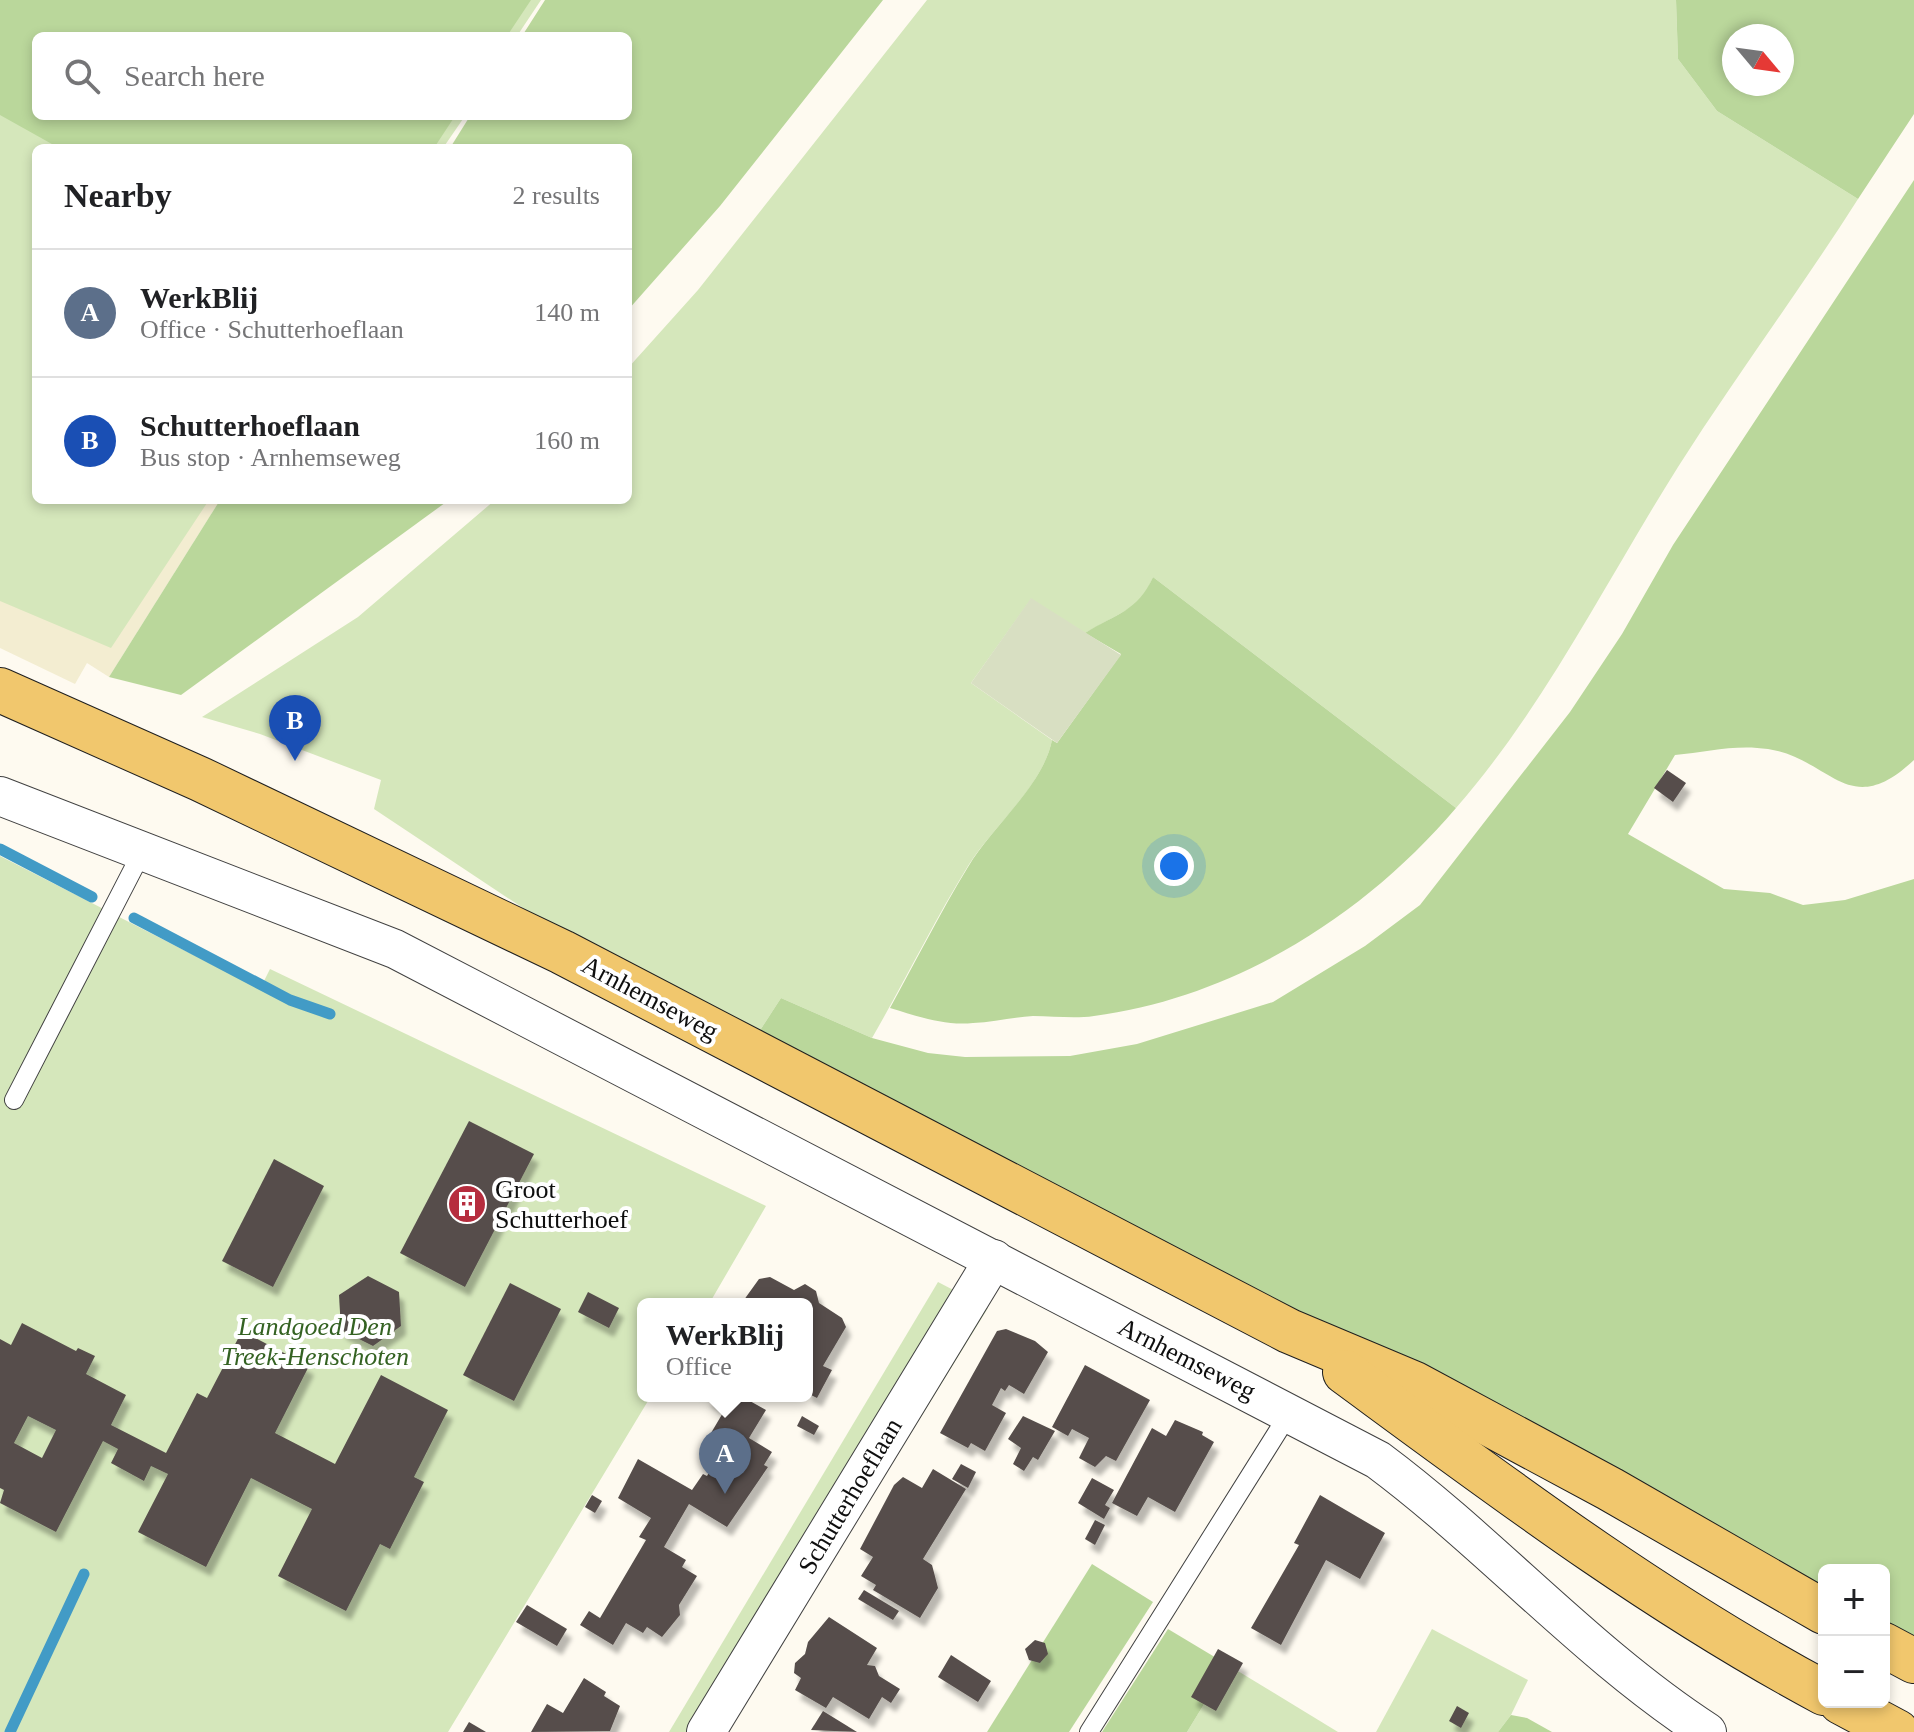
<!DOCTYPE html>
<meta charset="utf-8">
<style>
:root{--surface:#fff;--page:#f6f6f6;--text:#202124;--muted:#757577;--line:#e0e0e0;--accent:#d93025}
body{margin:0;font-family:Georgia,serif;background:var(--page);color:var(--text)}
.controls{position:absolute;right:24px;bottom:24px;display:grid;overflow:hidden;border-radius:12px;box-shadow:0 4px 12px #0003}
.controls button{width:72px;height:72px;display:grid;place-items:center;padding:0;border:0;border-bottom:2px solid var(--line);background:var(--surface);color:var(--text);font:40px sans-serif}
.compass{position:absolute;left:1722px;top:24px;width:72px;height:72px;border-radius:50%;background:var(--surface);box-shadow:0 4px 12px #0003;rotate:119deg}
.you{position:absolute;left:1174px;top:866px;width:28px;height:28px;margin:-20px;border:6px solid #fff;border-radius:50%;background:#1a73e8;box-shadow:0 0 0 12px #1a73e833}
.badge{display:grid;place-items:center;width:52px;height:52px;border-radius:50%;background:var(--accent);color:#fff;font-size:26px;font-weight:700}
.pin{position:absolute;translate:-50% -66px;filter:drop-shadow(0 2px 4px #0008)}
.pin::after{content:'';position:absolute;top:42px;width:28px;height:24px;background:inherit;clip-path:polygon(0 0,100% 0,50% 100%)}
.popup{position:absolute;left:637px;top:1298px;width:176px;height:104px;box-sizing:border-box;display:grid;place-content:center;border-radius:12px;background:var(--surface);filter:drop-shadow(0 2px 6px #0005);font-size:26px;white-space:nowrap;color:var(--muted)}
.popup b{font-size:30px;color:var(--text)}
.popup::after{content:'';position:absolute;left:50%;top:100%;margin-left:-16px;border:16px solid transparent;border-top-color:var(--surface)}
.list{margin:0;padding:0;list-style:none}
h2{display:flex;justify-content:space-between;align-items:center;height:104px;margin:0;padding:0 32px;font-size:34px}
h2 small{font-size:26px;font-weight:400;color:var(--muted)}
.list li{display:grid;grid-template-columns:52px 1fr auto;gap:24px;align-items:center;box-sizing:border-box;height:128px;padding:0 32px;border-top:2px solid var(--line)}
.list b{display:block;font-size:30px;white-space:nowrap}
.list p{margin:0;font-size:26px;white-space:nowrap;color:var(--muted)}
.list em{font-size:26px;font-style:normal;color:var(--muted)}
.icon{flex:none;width:44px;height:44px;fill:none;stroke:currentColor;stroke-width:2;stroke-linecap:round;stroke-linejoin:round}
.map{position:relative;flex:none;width:1914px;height:1732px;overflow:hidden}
.search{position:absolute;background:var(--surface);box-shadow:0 4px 12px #0003;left:32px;top:32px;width:600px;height:88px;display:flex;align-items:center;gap:20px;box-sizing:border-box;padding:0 28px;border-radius:12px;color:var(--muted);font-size:30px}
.panel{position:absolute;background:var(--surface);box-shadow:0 4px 12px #0003;left:32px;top:144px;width:600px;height:360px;border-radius:12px}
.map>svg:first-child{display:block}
</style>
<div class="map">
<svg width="1914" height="1732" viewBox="0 0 1914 1732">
<defs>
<filter id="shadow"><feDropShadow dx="5" dy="9" stdDeviation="2" flood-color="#0004"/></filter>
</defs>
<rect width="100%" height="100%" fill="#fefaf0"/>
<path fill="#f3edd1" d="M0 115 36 148V500H220L109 677 87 663 75 684 0 648Z"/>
<g fill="#d5e7bb">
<path d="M0 0H541L517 36H36V116H465L443 148H36V500H209L111 648 0 601Z"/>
<path d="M927 0H1676L1678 59 1717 111 1858 199C1800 290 1736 376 1678 467 1606 581 1545 706 1456 808L1153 577 1143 599 1134 606 1085 633 1031 599 971 683 1052 740C1043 786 994 825 968 866 934 921 905 981 872 1038L781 998 757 1035 535 916 374 809 381 780 260 734 202 717 358 617 495 500H628V368L698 290Z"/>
<path d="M0 856 260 989 270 969 766 1206 709 1304H643V1396H651L448 1732H0Z"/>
<path d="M938 1282 988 1308 727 1732H669Z"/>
<path d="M1432 1629 1528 1680 1511 1715 1498 1732H1376Z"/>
<path d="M1228 1665 1338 1732H1187Z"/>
</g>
<g fill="#bad79b" fill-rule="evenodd">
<path d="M0 0H531L507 36H36V116H455L434 148H59L0 115Z"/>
<path d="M545 0H883L720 206 628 310V148H450L470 116H628V36H522Z"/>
<path d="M1676 0H1914V114L1858 199 1717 111 1678 59ZM1782 36V84H1734V36Z"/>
<path d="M1914 180V760C1848 822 1832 759 1768 749 1736 744 1706 752 1675 755L1628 834 1724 889 1770 893 1803 905 1845 900 1914 879V1636L1884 1621V1570H1824V1589L757 1035 781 998 872 1038 928 1053 965 1057 1070 1056 1137 1044 1273 1002 1365 946 1420 905 1570 712 1622 634 1673 545Z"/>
<path d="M220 500H449L181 695 109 677Z"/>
<path d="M1153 577 1456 808C1365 915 1236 997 1094 1016 1074 1019 1054 1016 1033 1016 1013 1017 993 1022 973 1023 944 1026 917 1016 890 1008 916 961 940 913 968 867 993 825 1043 786 1052 740L1057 743 1121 654 1085 633C1117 613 1137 612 1153 577Z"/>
<path d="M1092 1564 1153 1602 1069 1732H987Z"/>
<path d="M1168 1629 1228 1665 1187 1732H1102Z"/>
<path d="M1511 1715 1527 1718 1552 1732H1498Z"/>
</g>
<path fill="#d8dfc2" d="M1031 598 1121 655 1057 743 971 683Z"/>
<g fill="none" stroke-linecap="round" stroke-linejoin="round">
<g stroke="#429bc6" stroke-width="11">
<path d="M0 849 92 897"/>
<path d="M134 918 290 1000 330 1014"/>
<path d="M10 1732 84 1574"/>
</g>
</g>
<g fill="#564e4b" fill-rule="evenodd" filter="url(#shadow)">
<path d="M1667 770 1686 783 1673 802 1654 788Z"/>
<path d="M469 1121 534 1154 465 1287 400 1253Z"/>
<path d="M274 1159 324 1186 273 1287 222 1261Z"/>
<path d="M368 1276 399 1292 401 1326 373 1346 341 1330 339 1295Z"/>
<path d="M770 1277 794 1290 805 1284 816 1291 819 1303 842 1318 846 1327 823 1366 832 1370 817 1398 807 1393V1304H741L759 1279Z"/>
<path d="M510 1283 561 1309 514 1401 463 1375Z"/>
<path d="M588 1292 619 1308 609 1328 578 1312Z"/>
<path d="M22 1323 76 1351 78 1348 95 1356 86 1374 126 1395 111 1425 166 1453 197 1393 207 1398 242 1331 309 1366 275 1433 335 1464 381 1375 448 1410 414 1477 424 1482 390 1549 380 1544 346 1611 278 1576 312 1509 251 1478 206 1567 138 1532 168 1474 151 1466 144 1481 111 1463 118 1449 103 1441 56 1532 0 1503 4 1490 0 1488V1339L11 1345ZM28 1416 56 1430 42 1458 14 1443Z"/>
<path d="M1006 1329 1035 1341 1048 1352 1024 1394 1009 1385 1005 1391 1001 1388 992 1405 1006 1413 985 1451 971 1443 968 1448 940 1433 997 1331Z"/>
<path d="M1085 1365 1150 1400 1116 1461 1106 1456 1095 1467 1079 1458 1089 1438 1072 1429 1068 1436 1052 1427Z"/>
<path d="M704 1396H741L766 1410 749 1438 772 1452 764 1465 768 1467 727 1527 689 1504 664 1547 686 1560 682 1567 697 1576 679 1605 680 1615 662 1637 647 1627 643 1633 626 1623 613 1645 580 1625 589 1611 600 1618 646 1540 639 1537 651 1518 618 1498 638 1459 692 1490 703 1474 707 1476 717 1459 701 1450 724 1411Z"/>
<path d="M802 1416 819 1426 814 1435 797 1426Z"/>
<path d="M1023 1416 1055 1431 1038 1460 1033 1457 1024 1471 1013 1464 1021 1448 1008 1439Z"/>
<path d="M1175 1420 1203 1432 1202 1435 1214 1442 1175 1512 1148 1497 1137 1516 1112 1503 1152 1428 1166 1436Z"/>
<path d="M961 1464 976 1472 968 1488 952 1479Z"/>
<path d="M933 1469 966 1489 923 1559 932 1565 938 1588 920 1618 873 1590 876 1585 861 1576 873 1557 860 1549 894 1485 903 1477 922 1488Z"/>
<path d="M1092 1478 1114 1490 1105 1505 1110 1508 1104 1519 1078 1503Z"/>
<path d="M592 1495 602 1501 595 1513 585 1507Z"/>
<path d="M1320 1495 1385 1533 1360 1579 1326 1560 1281 1645 1251 1628 1299 1545 1294 1543Z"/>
<path d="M1095 1520 1105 1525 1095 1545 1085 1539Z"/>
<path d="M864 1590 899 1611 893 1620 858 1599Z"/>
<path d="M527 1605 567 1629 557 1646 516 1622Z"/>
<path d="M829 1617 877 1648 867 1665 875 1666 879 1676 900 1689 891 1703 882 1697 869 1719 833 1697 826 1708 795 1690 801 1678 794 1673 795 1663 805 1654 808 1642Z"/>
<path d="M1035 1640 1045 1643 1048 1654 1040 1663 1029 1660 1025 1649Z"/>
<path d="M1218 1649 1243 1663 1216 1711 1191 1697Z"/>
<path d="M951 1655 991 1681 978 1702 938 1677Z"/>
<path d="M584 1678 606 1692 604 1696 620 1706 610 1731 531 1732 547 1704 563 1713Z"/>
<path d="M1457 1706 1469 1713 1461 1728 1449 1721Z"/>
<path d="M823 1711 857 1732 811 1730Z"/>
<path d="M469 1722 486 1732H463Z"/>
</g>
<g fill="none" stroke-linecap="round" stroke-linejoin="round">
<defs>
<g id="service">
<path d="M14 1100 143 850"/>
<path d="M1089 1732 1290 1412"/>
</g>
<g id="minor">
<path d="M0 796 395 949 1378 1460C1492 1545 1587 1654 1707 1732"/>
<path d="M706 1732 994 1259"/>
</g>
<g id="primary">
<path d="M0 690 200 779 562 952 1289 1331 1415 1384 1610 1489 1824 1612"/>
<path d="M1345 1372C1500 1486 1654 1602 1824 1693"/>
<path d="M1884 1645 1914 1661"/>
<path d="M1841 1702 1897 1732"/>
</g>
</defs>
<use href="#service" stroke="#414141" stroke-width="20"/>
<use href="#minor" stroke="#414141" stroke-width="40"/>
<use href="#primary" stroke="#1f1f1f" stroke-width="46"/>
<use href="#service" stroke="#fff" stroke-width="18"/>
<use href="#minor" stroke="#fff" stroke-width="38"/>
<use href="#primary" stroke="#f1c76d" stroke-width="44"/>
</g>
<defs>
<symbol id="building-disc" viewBox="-11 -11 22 22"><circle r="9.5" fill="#b62d3e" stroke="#fff"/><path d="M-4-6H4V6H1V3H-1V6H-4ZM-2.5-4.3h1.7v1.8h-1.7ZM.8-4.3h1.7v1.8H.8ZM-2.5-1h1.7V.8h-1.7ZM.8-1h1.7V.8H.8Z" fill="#fff"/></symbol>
</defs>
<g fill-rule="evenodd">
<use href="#building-disc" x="445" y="1182" width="44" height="44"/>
</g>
<g text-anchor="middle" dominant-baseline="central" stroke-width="8" stroke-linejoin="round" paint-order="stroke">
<g font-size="26" fill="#0e0e0e" stroke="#fff">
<text transform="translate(650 998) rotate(28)">Arnhemseweg</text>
<text transform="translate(1187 1359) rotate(27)">Arnhemseweg</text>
<text transform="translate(850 1496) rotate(-59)">Schutterhoeflaan</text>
</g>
<g font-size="26" fill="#0e0e0e" stroke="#fff" text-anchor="start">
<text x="495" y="1189">Groot<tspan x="495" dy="30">Schutterhoef</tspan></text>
</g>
<g font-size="26" font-style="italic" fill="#346222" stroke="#fff">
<text x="315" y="1326">Landgoed Den<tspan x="315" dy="30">Treek-Henschoten</tspan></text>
</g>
</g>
</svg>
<div class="controls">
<button>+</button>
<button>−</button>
</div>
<svg class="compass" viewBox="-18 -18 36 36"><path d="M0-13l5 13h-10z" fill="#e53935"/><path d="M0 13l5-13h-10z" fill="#757577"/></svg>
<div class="you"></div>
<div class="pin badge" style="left:725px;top:1494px;background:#5c6f8a">A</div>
<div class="popup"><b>WerkBlij</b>Office</div>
<div class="pin badge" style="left:295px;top:761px;background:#1a4fb4">B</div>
<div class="search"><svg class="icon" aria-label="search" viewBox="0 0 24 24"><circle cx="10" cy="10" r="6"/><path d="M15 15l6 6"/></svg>Search here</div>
<section class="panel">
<h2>Nearby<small>2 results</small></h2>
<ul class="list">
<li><span class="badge" style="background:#5c6f8a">A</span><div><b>WerkBlij</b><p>Office · Schutterhoeflaan</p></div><em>140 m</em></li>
<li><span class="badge" style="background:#1a4fb4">B</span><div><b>Schutterhoeflaan</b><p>Bus stop · Arnhemseweg</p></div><em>160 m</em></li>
</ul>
</section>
</div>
